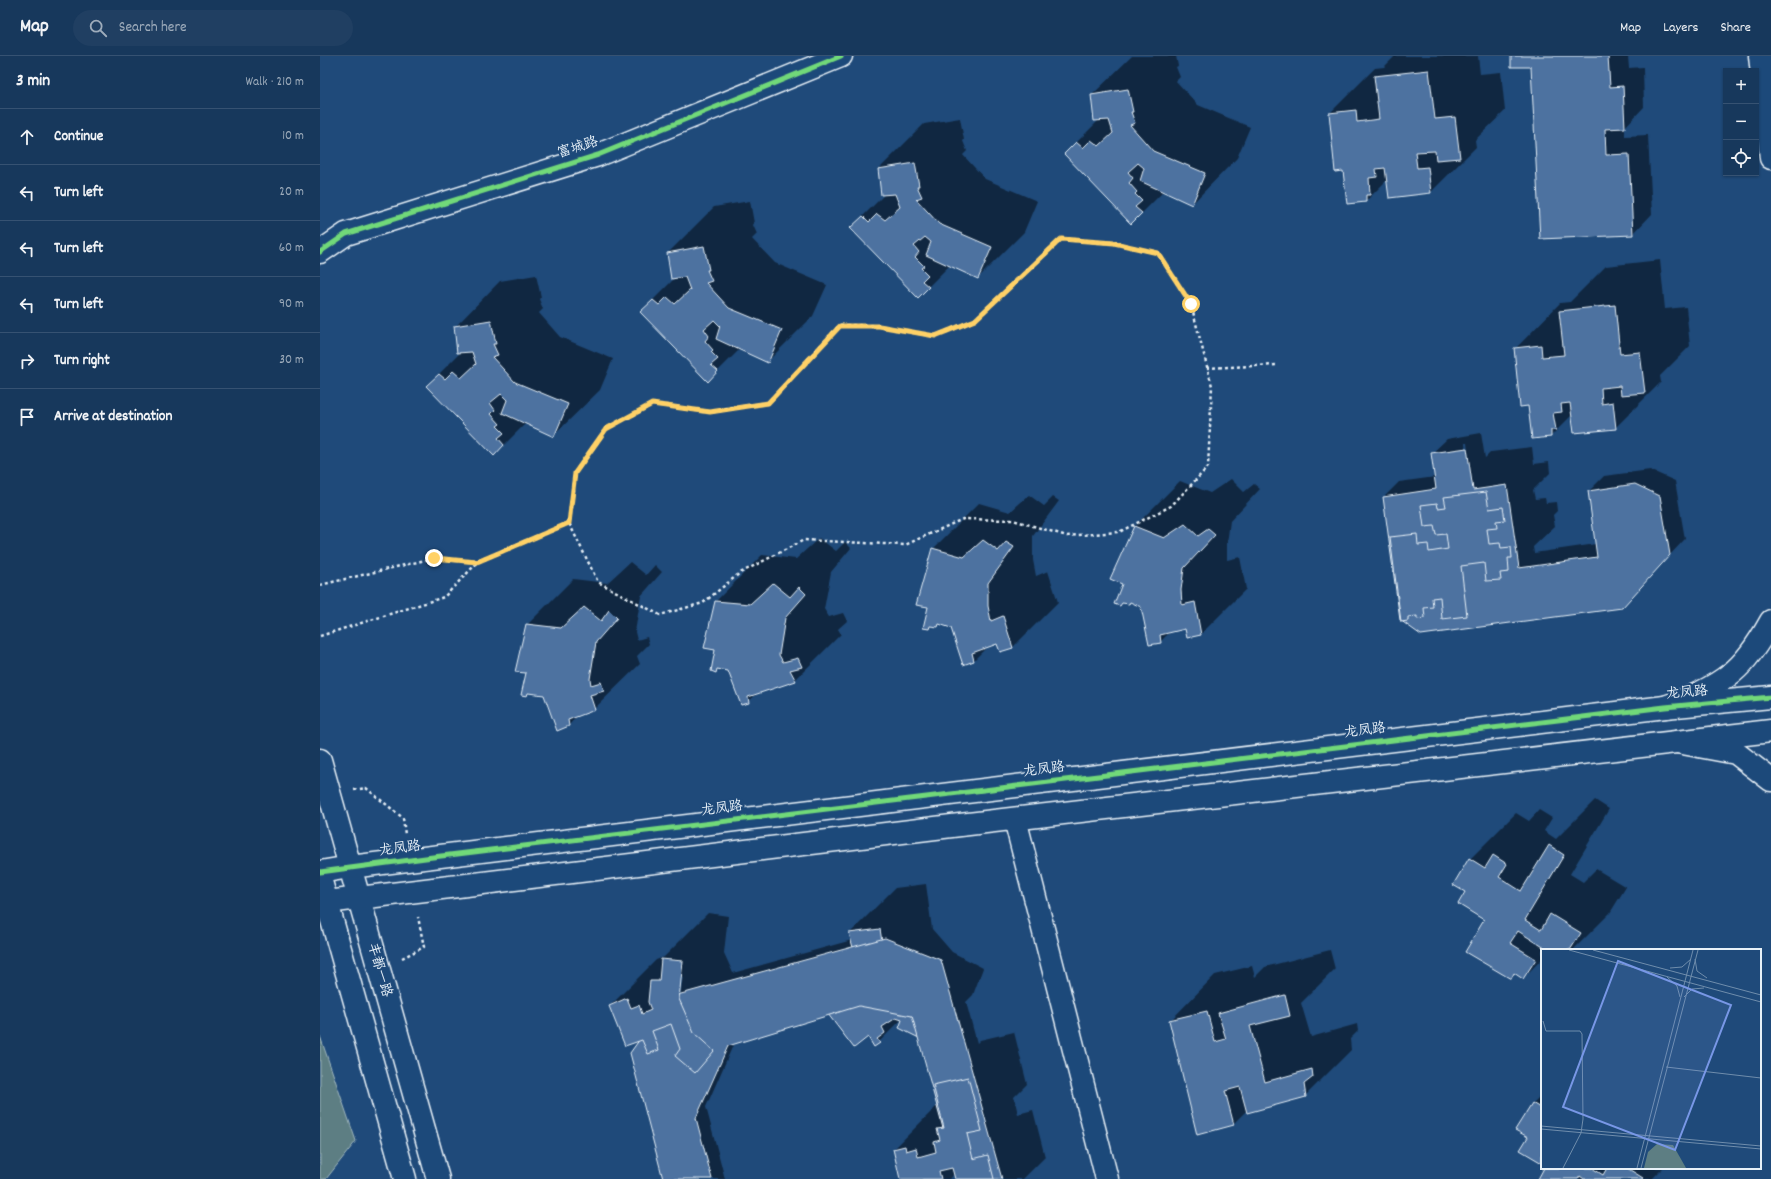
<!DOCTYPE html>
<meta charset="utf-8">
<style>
:root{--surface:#17385c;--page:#203f62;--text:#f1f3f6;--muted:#9eacbb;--line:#365272}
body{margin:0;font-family:Dekko,"LXGW WenKai TC",sans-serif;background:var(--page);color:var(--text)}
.controls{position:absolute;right:12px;top:12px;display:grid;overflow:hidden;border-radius:0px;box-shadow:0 1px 3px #0004}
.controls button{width:36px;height:36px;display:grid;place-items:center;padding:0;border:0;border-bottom:1px solid var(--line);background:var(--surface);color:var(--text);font:20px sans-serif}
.stop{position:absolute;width:12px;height:12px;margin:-9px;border:3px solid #ffd166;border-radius:50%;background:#fff}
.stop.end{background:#ffd166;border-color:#fff;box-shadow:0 1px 4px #0008}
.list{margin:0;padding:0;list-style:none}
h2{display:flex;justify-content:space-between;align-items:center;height:52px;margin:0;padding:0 16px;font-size:17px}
h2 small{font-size:13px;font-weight:400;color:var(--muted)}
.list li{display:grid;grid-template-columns:26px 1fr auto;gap:12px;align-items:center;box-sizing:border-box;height:56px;padding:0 16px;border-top:1px solid var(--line)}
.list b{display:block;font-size:15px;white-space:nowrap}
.list em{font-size:13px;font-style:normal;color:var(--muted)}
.icon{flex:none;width:22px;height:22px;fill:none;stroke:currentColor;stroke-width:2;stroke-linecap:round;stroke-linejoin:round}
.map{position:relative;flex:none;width:1451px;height:1123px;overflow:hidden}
header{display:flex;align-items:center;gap:24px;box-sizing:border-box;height:56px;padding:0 20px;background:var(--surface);border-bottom:1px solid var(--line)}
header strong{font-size:19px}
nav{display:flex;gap:22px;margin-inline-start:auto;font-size:14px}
.search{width:280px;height:36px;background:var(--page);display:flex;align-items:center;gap:10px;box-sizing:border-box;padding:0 14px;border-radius:22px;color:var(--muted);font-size:15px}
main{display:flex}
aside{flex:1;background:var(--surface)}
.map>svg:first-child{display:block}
</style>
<header>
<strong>Map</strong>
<div class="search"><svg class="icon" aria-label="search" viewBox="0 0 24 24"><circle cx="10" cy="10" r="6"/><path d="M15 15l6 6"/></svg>Search here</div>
<nav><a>Map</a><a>Layers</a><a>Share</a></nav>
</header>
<main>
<aside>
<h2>3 min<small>Walk · 210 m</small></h2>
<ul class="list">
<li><svg class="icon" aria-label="ahead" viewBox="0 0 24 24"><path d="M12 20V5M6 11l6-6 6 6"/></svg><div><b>Continue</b></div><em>10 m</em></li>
<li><svg class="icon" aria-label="left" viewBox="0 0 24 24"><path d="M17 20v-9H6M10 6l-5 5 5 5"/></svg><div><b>Turn left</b></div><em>20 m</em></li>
<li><svg class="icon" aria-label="left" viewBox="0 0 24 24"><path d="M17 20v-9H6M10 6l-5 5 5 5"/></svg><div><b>Turn left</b></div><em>60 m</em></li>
<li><svg class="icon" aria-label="left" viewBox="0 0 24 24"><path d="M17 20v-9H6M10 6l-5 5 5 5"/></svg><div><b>Turn left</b></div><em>90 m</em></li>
<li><svg class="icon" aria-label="right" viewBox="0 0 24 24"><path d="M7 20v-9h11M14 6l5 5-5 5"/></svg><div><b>Turn right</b></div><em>30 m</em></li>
<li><svg class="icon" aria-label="arrive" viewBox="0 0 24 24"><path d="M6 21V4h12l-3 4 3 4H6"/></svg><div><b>Arrive at destination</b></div></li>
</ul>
</aside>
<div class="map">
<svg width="1451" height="1123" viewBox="0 0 1451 1123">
<rect width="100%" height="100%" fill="#1f4a7a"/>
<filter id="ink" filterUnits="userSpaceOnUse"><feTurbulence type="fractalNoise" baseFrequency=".025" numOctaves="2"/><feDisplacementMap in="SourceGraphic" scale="8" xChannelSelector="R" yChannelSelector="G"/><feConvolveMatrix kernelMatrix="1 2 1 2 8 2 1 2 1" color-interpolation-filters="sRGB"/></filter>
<g filter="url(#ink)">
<path fill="#5d7e83" stroke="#a2b8be" d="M0 980 36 1085 6 1123H0Z"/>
<g fill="#0007" fill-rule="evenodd">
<path d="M812 0H856L858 10 856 11 860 21 856 25 878 49 930 71 917 102 872 148 844 135 812 167 745 98 779 64 772 39Z"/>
<path d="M1075 0H1158L1160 18 1181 16 1185 55 1155 84 1156 91 1111 136 1068 123 1046 145 1024 114 1010 57 1055 12 1064 11Z"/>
<path d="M1192 0H1308L1309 12 1323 11 1324 51 1305 71V80L1328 79 1332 158 1313 178 1212 9Z"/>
<path d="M640 62 644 84 643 85 647 95 643 99 665 123 717 145 704 176 658 222 630 209 598 241 531 172 565 138 559 113 604 68Z"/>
<path d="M430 145 434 167 433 169 437 178 432 183 455 207 507 229 493 260 448 305 420 293 388 325 321 256 355 222 348 197 394 151Z"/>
<path d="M1340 204 1345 253 1366 251 1370 290 1340 320 1341 326 1295 372 1253 358 1231 380 1209 349 1195 293 1240 247 1250 246 1286 210Z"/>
<path d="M216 219 221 241 219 243 223 253 219 257 240 281 293 303 280 334 234 379 206 367 174 399 107 330 141 296 135 271 180 225Z"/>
<path d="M1161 377 1165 402 1171 396 1212 391 1214 408 1229 406 1230 417 1213 434 1215 443 1225 442 1226 447 1236 446 1237 455 1233 459 1235 470 1213 491 1214 497 1276 488 1269 435 1284 420 1330 414 1355 425 1365 483 1301 551 1101 578 1064 441 1079 426 1115 421 1112 397 1127 383ZM1145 387H1147L1149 403H1147Z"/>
<path d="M911 423 924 436 934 428 940 433 910 465 907 488V504L920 501 926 533 881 578 866 572 851 575 840 586 822 550 811 545 803 527 814 471 860 425 890 437Z"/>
<path d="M709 439 724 450 733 441 739 445 713 480V504L716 520 728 515 738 546 693 591 678 587 667 591 654 604 631 571 620 567 617 570 612 569 609 572 613 493 659 447 690 456Z"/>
<path d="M499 482 516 495 525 486 531 492 511 516 504 553 509 561 523 557 527 565 518 573 521 578 475 624 439 636 428 646 408 614 399 612 395 615 396 593 385 591 396 545 442 499 476 503Z"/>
<path d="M310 506 326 519 335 509 342 516 321 540 315 576 317 584 327 581 329 588 317 600 320 608 274 653 259 658 249 669 238 674 225 638 210 636 206 639 207 569 253 523 287 527Z"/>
<path d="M1275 744 1289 753 1250 818 1263 826 1276 813 1306 831 1290 857 1253 894H1222V903L1203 922 1195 917 1191 922 1165 864 1146 836 1134 829 1150 803 1196 757 1209 765 1219 754 1232 762 1224 775 1236 783Z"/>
<path d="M606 828 612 873 632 896 663 912 653 939 646 946 657 987 660 984 694 976 707 1028 694 1041 698 1058 713 1054 725 1101 703 1123H636L634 1118 630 1123H581L574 1093 619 1048 599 981 584 961 559 986 510 958 414 987 386 1051 405 1123H344L322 983 290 950 336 904 344 901 388 857 408 860 404 897 413 917 532 884 530 877 575 832ZM361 919H363L360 942H358Z"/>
<path d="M1010 894 1015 913 981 947 991 981 1037 968 1038 975 1030 983 1031 994 985 1040 927 1054 913 1068 850 965 895 919 932 910 935 921 945 911Z"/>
<path d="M1222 1038V1105L1209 1081 1197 1073 1213 1047Z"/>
<path d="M1225 1112H1343L1332 1123H1219Z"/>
</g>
<g fill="#4d72a0" stroke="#e8f1f8">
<path d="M1191 0H1288L1290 31 1303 30 1305 72 1285 73 1286 99 1309 98 1313 179 1220 183 1211 11H1191Z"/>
<path d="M1109 14 1115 63 1135 61 1140 102 1116 104 1115 95 1095 96 1097 112 1108 111 1111 137 1069 142 1065 112 1056 113 1057 121 1049 122 1050 139H1046V146L1027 148 1023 115 1015 116 1009 57 1036 54 1037 66 1059 63 1054 20Z"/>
<path d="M808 33 813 56H811L815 67 810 69 833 95 885 117 872 149 820 125 824 112 818 107 808 116 813 122 809 127 817 136 815 138 822 145 815 151 822 157 811 168 744 98 756 86 763 92 771 84 779 90 793 77 789 64 774 65 771 39Z"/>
<path d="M595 107 599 130H597L602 141 596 143 619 168 672 191 658 223 606 199 611 186 605 181 594 190 599 196 595 201 604 210 601 212 608 219 602 225 609 231 598 242 530 172 543 160 549 166 557 158 565 164 580 151 575 138 561 139 558 113Z"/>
<path d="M384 190 389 214H387L392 225 386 227 409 252 462 274 448 307 396 283 400 270 394 264 384 273 389 280 385 285 393 294 391 296 398 303 391 309 398 315 388 326 320 256 333 244 339 249 347 241 355 248 370 234 365 221 351 223 347 197Z"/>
<path d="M1295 249 1300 298 1320 296 1325 337 1301 339 1300 330 1281 332 1282 348 1293 346 1296 373 1254 377 1250 347 1241 348 1242 356 1233 357 1236 374H1231V381L1212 383 1208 350 1200 351 1194 292 1221 289 1222 301 1244 299 1239 255Z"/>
<path d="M171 264 176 288H173L178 299 172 301 195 326 248 348 234 381 182 357 187 344 181 338 170 347 175 354 171 358 180 368 177 370 184 377 178 382 184 389 174 400 106 330 119 318 125 323 133 315 141 322 156 308 152 296 137 297 134 270Z"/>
<path d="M1147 392 1153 434 1187 429 1199 512 1277 501 1268 435 1315 428 1340 440 1350 499 1302 552 1101 579 1080 564 1063 441 1116 433 1111 397Z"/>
<path d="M1166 436 1169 453 1183 451 1185 464 1176 465 1177 472 1167 473 1169 488 1180 487 1181 492 1191 491 1192 502H1188L1189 516 1180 517 1181 524 1166 525 1164 507 1141 510 1147 560 1122 563 1120 541 1112 542 1113 551 1104 552 1105 562 1097 563V560L1088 561V565L1081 566 1070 481 1097 478 1098 489 1108 488 1109 496 1128 493 1126 478 1116 479 1114 470 1104 471 1101 449 1117 447 1118 452 1126 451 1124 441Z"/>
<path d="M865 468 878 480 888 473 895 479 864 512 861 534 862 549 875 546 881 579 867 582 865 573 840 579 841 587 829 589 821 551 810 546 809 548 802 547 800 550 794 548 802 528 790 523 814 470 844 482Z"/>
<path d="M663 484 678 495 686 486 694 491 668 527V550L671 565 683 560 693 592 680 596 677 588 652 597 654 605 643 609 631 572 619 568 618 571 610 570 609 573 603 572 608 551 596 549 612 492 644 501Z"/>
<path d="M453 527 470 541 479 531 486 538 465 562 459 599 463 606 478 602 482 611 470 614 476 625 428 641 429 647 421 649 408 615 397 613 396 617 391 615 395 594 384 592 395 545 430 548Z"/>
<path d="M264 551 281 565 289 554 297 562 276 586 270 623 271 629 281 626 284 635 270 639 275 654 248 664 249 670 237 675 224 639 208 637 207 640 201 639 206 617 195 616 206 568 241 572Z"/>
<path d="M1229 789 1244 799 1205 864 1221 874 1230 858 1261 877 1250 894H1228L1198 875 1190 887 1216 903 1203 923 1194 917 1191 923 1145 896 1164 864 1138 848 1145 836 1133 829 1149 802 1165 812 1173 799 1187 808 1179 821 1201 835Z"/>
<path d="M560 873 567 918 585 941 618 957 607 986 579 972 582 964 576 962 562 971 565 977 557 983 560 987 554 991 548 981 534 992 498 945 516 931 522 939 529 934 534 940 541 934 535 927 528 902 535 899 529 877Z"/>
<path d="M565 882 621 904 682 1123H637L592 960 539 950 408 990 376 1062 392 1123H343L310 997 350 941Z"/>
<path d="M341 903 363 905 359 943 374 977 394 995 375 1017 355 1000 360 993 351 968 332 975 339 994 328 998 322 984 305 990 289 950 307 942 311 952 319 949 322 958 331 954 328 946 330 925H339Z"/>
<path d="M965 939 970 960 930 970 945 1026 992 1013 993 1021 984 1028 986 1041 927 1057 920 1031 905 1035 914 1069 877 1079 849 964 887 955 895 986 906 983 898 957Z"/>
<path d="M648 1021 662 1075 647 1078 653 1103 668 1099 674 1123H635L632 1112 619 1115 621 1123H580L573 1093 585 1090 586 1095 596 1092 598 1101 616 1096 614 1086 620 1084 617 1073 624 1072 613 1029Z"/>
<path d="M1212 1047 1222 1053V1107L1200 1094 1208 1081 1195 1074Z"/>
<path d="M1224 1112H1272L1283 1119 1287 1112H1307L1323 1122 1322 1123H1264L1260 1120 1258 1123H1218Z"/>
</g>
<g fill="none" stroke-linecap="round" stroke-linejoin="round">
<defs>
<g id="street">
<path d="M0 196 26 178 278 99 521 0"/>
<path d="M0 704 118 1123"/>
<path d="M695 763 787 1123"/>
<path d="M30 811 1345 651 1451 641"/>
<path d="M0 822 85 1123"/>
<path d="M39 842 640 769 1451 675"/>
</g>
<g id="secondary">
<path d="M1440 0 1451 102"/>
<path d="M1345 651C1368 643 1390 634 1409 619 1426 607 1441 583 1451 565"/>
<path d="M1357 686 1416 697 1451 724"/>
<path d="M0 816 30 811"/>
<path d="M0 847 39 842"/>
</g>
</defs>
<use href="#street" stroke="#e8f1f8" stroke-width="25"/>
<use href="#secondary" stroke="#e8f1f8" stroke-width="25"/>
<g stroke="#e8f1f8" stroke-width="2.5" stroke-dasharray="3 3" stroke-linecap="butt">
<path d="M741 183 794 187 838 197 871 248 892 330 888 411 851 450 799 476 747 480 693 464 643 463 585 489 484 484 420 517 383 547 340 559 278 526 249 467 255 417 286 373 333 348 390 356 448 347 520 269 559 270 615 280 655 264Z"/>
<path d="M887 312 956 309"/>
<path d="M0 529 114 502 157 506 249 467"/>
<path d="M0 580 124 541 157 507"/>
<path d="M34 734 46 732 83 762 85 779"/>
<path d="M82 902 104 891 98 861"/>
</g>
<use href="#street" stroke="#1f4a7a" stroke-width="22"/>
<use href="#secondary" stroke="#1f4a7a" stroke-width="22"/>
<defs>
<g id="cycleway">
<path d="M0 196 26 178 278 99 521 0"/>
<path d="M0 816 113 801 1345 651 1451 641"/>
</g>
</defs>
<use href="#cycleway" stroke="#1f4a7a" stroke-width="8"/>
<use href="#cycleway" stroke="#71d979" stroke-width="5"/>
</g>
</g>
<g fill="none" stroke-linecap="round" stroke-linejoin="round" filter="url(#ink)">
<path stroke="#ffd166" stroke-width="5" d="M114 502 157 506 249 467 255 417 286 373 332 348 390 356 448 347 520 270H559L615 280 655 264 741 183 794 187 838 197 871 248"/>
</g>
<g text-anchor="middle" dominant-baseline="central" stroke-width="4" stroke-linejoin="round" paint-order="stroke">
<g font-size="14" fill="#e8f1f8" stroke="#1f4a7a">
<text transform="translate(258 92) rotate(-18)">富城路</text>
<text transform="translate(1367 637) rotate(-5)">龙凤路</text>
<text transform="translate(1045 675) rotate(-7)">龙凤路</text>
<text transform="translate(724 714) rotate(-7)">龙凤路</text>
<text transform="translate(402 753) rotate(-7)">龙凤路</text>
<text transform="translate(80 793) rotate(-7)">龙凤路</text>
<text transform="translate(59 914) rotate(74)">丰都一路</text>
</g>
</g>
<g transform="translate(1221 893)">
<rect width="220" height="220" fill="#1f4a7a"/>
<path d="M116 195 132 196 145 219H103L107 203Z" fill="#5d7e83"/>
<path fill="none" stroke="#6f8dac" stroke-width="1" d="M28 1 220 53M52 1 220 46M154 10 156 22 166 29M129 19 141 18 150 10M126 28 136 37 139 48M143 48 151 40 163 39M2 72 5 82H39L41 85 42 170 40 184 22 219M125 118 220 129M0 177 220 197M0 180 220 200M96 219 152 1M100 219 157 1"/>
<path fill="#7897e6" fill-opacity="0.15" stroke="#7897e6" stroke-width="2" d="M77 12 190 56 134 201 22 158Z"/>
<rect width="220" height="220" fill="none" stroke="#e8f1f8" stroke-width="2"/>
</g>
</svg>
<div class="controls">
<button>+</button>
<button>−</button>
<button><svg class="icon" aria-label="locate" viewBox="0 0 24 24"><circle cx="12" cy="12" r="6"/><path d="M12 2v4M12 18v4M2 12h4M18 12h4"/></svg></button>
</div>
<div class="stop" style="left:871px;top:248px"></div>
<div class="stop end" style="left:114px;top:502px"></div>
</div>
</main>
